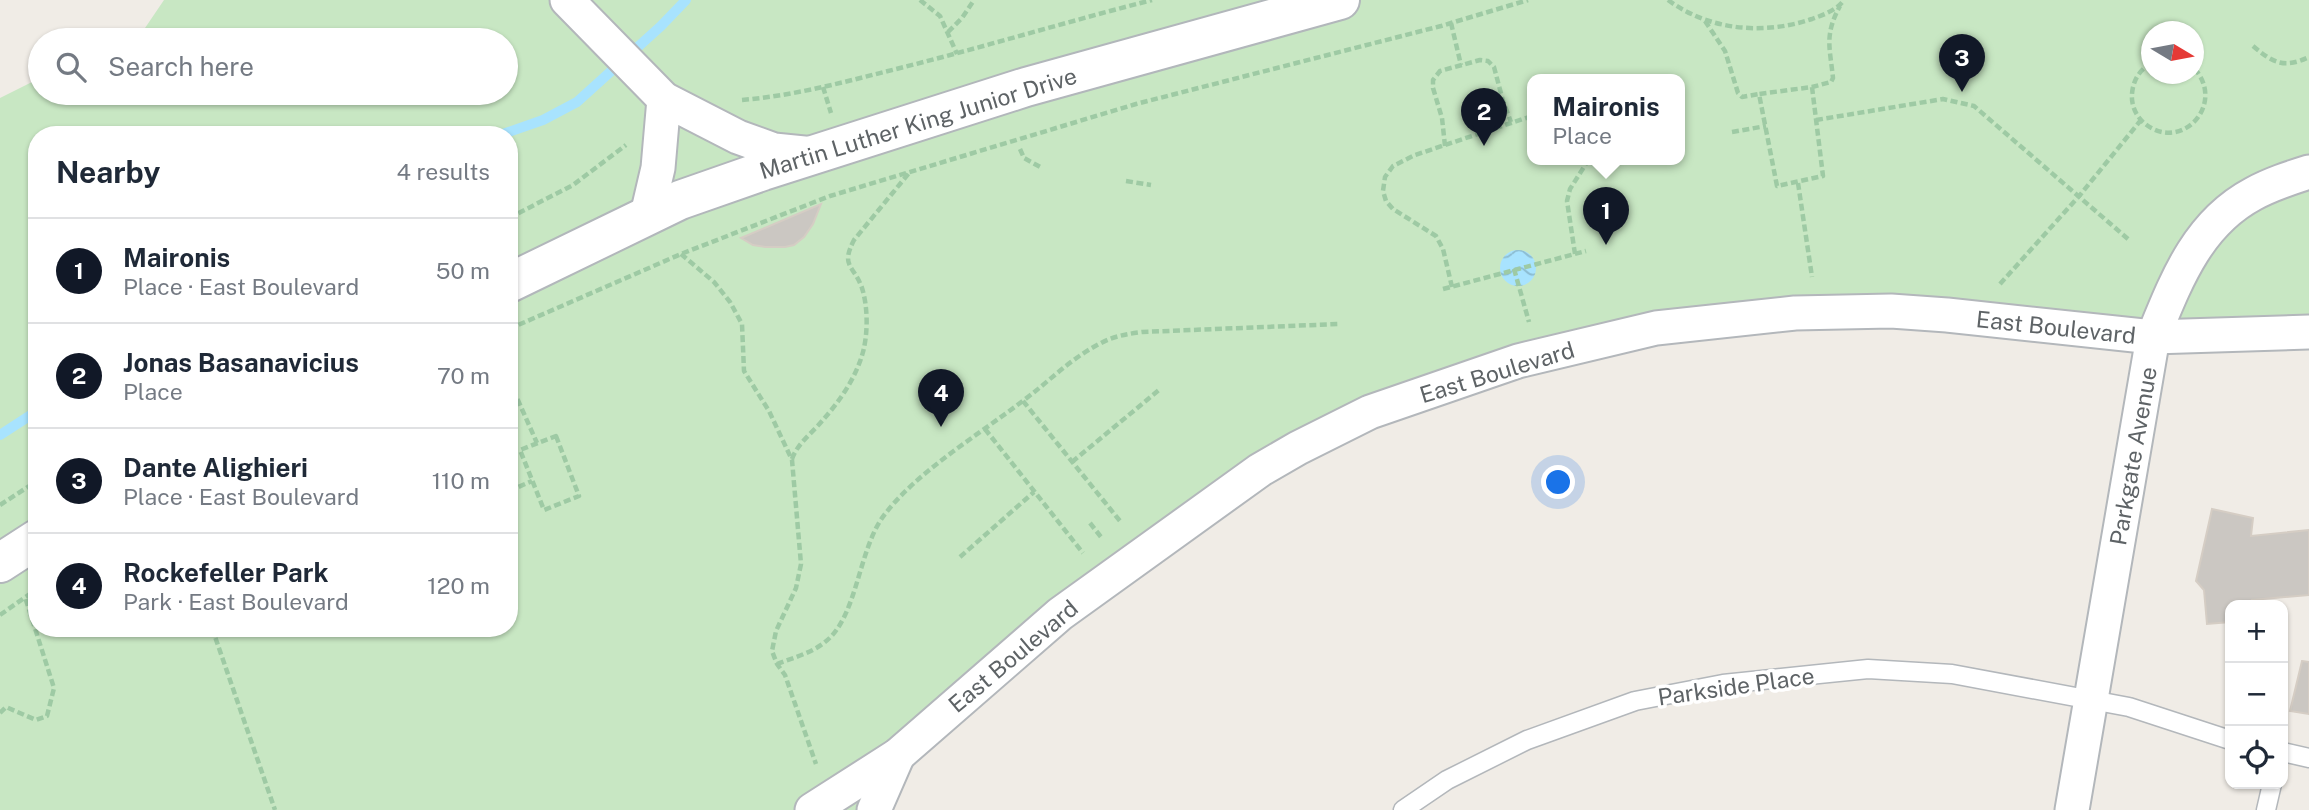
<!DOCTYPE html>
<meta charset="utf-8">
<style>
:root{--surface:#fff;--page:#f6f6f7;--text:#1f2937;--muted:#747a83;--line:#e0e1e3;--accent:#111827}
body{margin:0;font-family:"Public Sans",sans-serif;background:var(--page);color:var(--text)}
.controls{position:absolute;right:21px;bottom:21px;display:grid;overflow:hidden;border-radius:14px;box-shadow:0 2px 5px #0004}
.controls button{width:63px;height:63px;display:grid;place-items:center;padding:0;border:0;border-bottom:2px solid var(--line);background:var(--surface);color:var(--text);font:35px sans-serif}
.compass{position:absolute;left:2141px;top:21px;width:63px;height:63px;border-radius:50%;background:var(--surface);box-shadow:0 2px 5px #0004;rotate:100deg}
.you{position:absolute;left:1559px;top:483px;width:24px;height:24px;margin:-18px;border:5px solid #fff;border-radius:50%;background:#1a73e8;box-shadow:0 0 0 10px #1a73e833}
.badge{display:grid;place-items:center;width:46px;height:46px;border-radius:50%;background:var(--accent);color:#fff;font-size:23px;font-weight:700}
.pin{position:absolute;translate:-50% -58px;filter:drop-shadow(0 2px 4px #0008)}
.pin::after{content:'';position:absolute;top:37px;width:24px;height:21px;background:inherit;clip-path:polygon(0 0,100% 0,50% 100%)}
.popup{position:absolute;left:1527px;top:74px;width:158px;height:91px;box-sizing:border-box;display:grid;place-content:center;border-radius:14px;background:var(--surface);filter:drop-shadow(0 2px 5px #0005);font-size:23px;white-space:nowrap;color:var(--muted)}
.popup b{font-size:26px;color:var(--text)}
.popup::after{content:'';position:absolute;left:50%;top:100%;margin-left:-14px;border:14px solid transparent;border-top-color:var(--surface)}
.list{margin:0;padding:0;list-style:none}
h2{display:flex;justify-content:space-between;align-items:center;height:91px;margin:0;padding:0 28px;font-size:30px}
h2 small{font-size:23px;font-weight:400;color:var(--muted)}
.list li{display:grid;grid-template-columns:46px 1fr auto;gap:21px;align-items:center;box-sizing:border-box;height:105px;padding:0 28px;border-top:2px solid var(--line)}
.list b{display:block;font-size:26px;white-space:nowrap}
.list p{margin:0;font-size:23px;white-space:nowrap;color:var(--muted)}
.list em{font-size:23px;font-style:normal;color:var(--muted)}
.icon{flex:none;width:38px;height:38px;fill:none;stroke:currentColor;stroke-width:2;stroke-linecap:round;stroke-linejoin:round}
.map{position:relative;flex:none;width:2309px;height:810px;overflow:hidden}
.search{position:absolute;background:var(--surface);box-shadow:0 2px 5px #0004;left:28px;top:28px;width:490px;height:77px;display:flex;align-items:center;gap:18px;box-sizing:border-box;padding:0 24px;border-radius:38px;color:var(--muted);font-size:26px}
.panel{position:absolute;background:var(--surface);box-shadow:0 2px 5px #0004;left:28px;top:126px;width:490px;height:511px;border-radius:28px}
.map>svg:first-child{display:block}
</style>
<div class="map">
<svg width="2309" height="810" viewBox="0 0 2309 810">
<defs>
<pattern id="water-waves" width="16" height="10" patternUnits="userSpaceOnUse" patternTransform="scale(1.75)"><rect width="16" height="10" fill="#a8e3fe"/><path d="M0 5q4-4 8 0t8 0" fill="none" stroke="#8cbcd1"/></pattern>
</defs>
<rect width="100%" height="100%" fill="#f0ece6"/>
<path fill="#c8e7c3" fill-rule="evenodd" d="M164 0H2309V332L1795 313 1518 361 1227 494 898 755 856 810H0V98L40 78V93H506V40H119L145 28ZM2152 32H2194V74H2152ZM1532 79H1680V159H1532ZM37 135H509V628H37Z"/>
<circle fill="url(#water-waves)" cx="1518" cy="268" r="18"/>
<g fill="none" stroke-linecap="round" stroke-linejoin="round">
<g stroke="#a8e3fe" stroke-width="10">
<path d="M500 135 543 120 577 102 661 26 686 0"/>
<path d="M0 435 37 411"/>
</g>
</g>
<g fill="#cbc7c2" stroke="#d5cdc4" stroke-width="2">
<path d="M821 204 813 224 804 237 794 245 785 247H765L753 245 741 238Z"/>
<path d="M2212 509 2253 518 2251 536 2309 530V595L2252 600V605H2230V622L2207 624 2204 590 2196 581Z"/>
<path d="M2302 661 2309 662V714L2290 711Z"/>
</g>
<g fill="none" stroke-linecap="round" stroke-linejoin="round">
<defs>
<g id="service">
<path d="M2283 752 2309 758"/>
<path d="M1403 810 1447 780 1527 740 1635 701 1723 684 1868 669 1952 674 2129 707 2230 740"/>
<path d="M2266 810 2272 784"/>
</g>
<g id="minor">
<path d="M567 0 664 99 738 137 774 150 814 154"/>
<path d="M647 215 658 168 664 99"/>
<path d="M812 810 898 755 1060 614 1260 470 1298 448 1370 412 1518 361 1656 328 1795 313 1891 311 1947 315 2153 337 2309 332"/>
<path d="M874 810 898 755"/>
<path d="M2072 810 2153 337C2176 281 2197 224 2253 194 2271 184 2290 178 2309 172"/>
</g>
<g id="secondary">
<path d="M509 283 680 200 763 171 1026 87 1340 0"/>
<path d="M0 563 37 539"/>
</g>
</defs>
<use href="#service" stroke="#b3b7bb" stroke-width="21"/>
<use href="#minor" stroke="#b3b7bb" stroke-width="37"/>
<use href="#secondary" stroke="#b2b7bb" stroke-width="42"/>
<g stroke="#9ecaa4" stroke-width="4.5" stroke-dasharray="7 3.5" stroke-linecap="butt">
<path d="M920 0 940 16 957 54"/>
<path d="M1668 0C1710 31 1764 35 1812 19 1823 15 1837 10 1844 0"/>
<path d="M1705 21 1725 51 1738 93 1742 97 1759 94"/>
<path d="M1451 23 1461 65"/>
<path d="M948 32 962 18 974 0"/>
<path d="M2253 46C2273 63 2284 69 2309 57"/>
<path d="M2152 63C2140 69 2133 80 2132 94 2131 105 2136 116 2144 123 2181 154 2227 104 2194 68"/>
<path d="M823 87 831 113"/>
<path d="M1812 87 1823 176 1777 186 1759 94 1812 87 1831 82 1833 78C1830 48 1824 35 1840 6"/>
<path d="M742 100C790 96 837 84 884 72 974 50 1062 23 1152 0"/>
<path d="M1816 120 1943 99 1974 106 2128 239"/>
<path d="M1732 132 1766 126"/>
<path d="M1445 146 1442 118 1433 88V80L1440 71 1480 60 1488 61 1494 67 1503 101 1511 122"/>
<path d="M1020 149 1024 158 1042 168"/>
<path d="M1126 181 1151 185"/>
<path d="M1798 183 1812 277"/>
<path d="M509 218 573 185 626 145"/>
<path d="M681 254 714 282 730 302 742 324 744 371 769 411 792 460 801 564 796 588 776 631 772 651 777 664 785 675 816 764"/>
<path d="M1575 254 1567 201 1570 189 1589 159"/>
<path d="M1514 269 1529 322"/>
<path d="M2000 284 2080 195 2141 120"/>
<path d="M1452 287 1443 249 1436 236 1393 209 1386 201 1383 191 1385 177 1393 166 1415 155 1532 116"/>
<path d="M1443 289 1586 251"/>
<path d="M509 329 681 254 830 196 1136 104 1441 26 1528 0"/>
<path d="M509 380 537 443"/>
<path d="M1023 401 1120 521"/>
<path d="M985 429 1083 553"/>
<path d="M556 436 579 496 544 510 520 450Z"/>
<path d="M792 459C797 444 812 433 822 421 839 402 856 378 863 352 868 333 868 307 862 288 854 265 840 267 854 240L909 173"/>
<path d="M1072 462 1159 390"/>
<path d="M509 491 532 481"/>
<path d="M0 505 37 481"/>
<path d="M1090 523 1101 537"/>
<path d="M960 557 1034 492"/>
<path d="M0 615 37 589"/>
<path d="M212 628 275 810"/>
<path d="M777 664C792 658 812 653 825 642 858 617 858 548 885 514 917 472 978 435 1020 403 1049 382 1068 360 1101 343 1114 336 1127 334 1142 332L1338 324"/>
<path d="M0 713 6 707 36 720 47 716 54 688 25 597"/>
</g>
<use href="#service" stroke="#fff" stroke-width="18"/>
<use href="#minor" stroke="#fff" stroke-width="33"/>
<use href="#secondary" stroke="#fff" stroke-width="38"/>
</g>
<g text-anchor="middle" dominant-baseline="central" stroke-width="7" stroke-linejoin="round" paint-order="stroke">
<g font-size="23" fill="#5e6366" stroke="#fff">
<text transform="translate(918 123) rotate(-17)">Martin Luther King Junior Drive</text>
<text transform="translate(2056 327) rotate(6)">East Boulevard</text>
<text transform="translate(1497 372) rotate(-17)">East Boulevard</text>
<text transform="translate(2133 456) rotate(-80)">Parkgate Avenue</text>
<text transform="translate(1013 656) rotate(-40)">East Boulevard</text>
<text transform="translate(1736 686) rotate(-8)">Parkside Place</text>
</g>
</g>
</svg>
<div class="controls">
<button>+</button>
<button>−</button>
<button><svg class="icon" aria-label="locate" viewBox="0 0 24 24"><circle cx="12" cy="12" r="6"/><path d="M12 2v4M12 18v4M2 12h4M18 12h4"/></svg></button>
</div>
<svg class="compass" viewBox="-18 -18 36 36"><path d="M0-13l5 13h-10z" fill="#e53935"/><path d="M0 13l5-13h-10z" fill="#747a83"/></svg>
<div class="you"></div>
<div class="pin badge" style="left:1606px;top:245px">1</div>
<div class="popup"><b>Maironis</b>Place</div>
<div class="pin badge" style="left:1484px;top:146px">2</div>
<div class="pin badge" style="left:1962px;top:92px">3</div>
<div class="pin badge" style="left:941px;top:427px">4</div>
<div class="search"><svg class="icon" aria-label="search" viewBox="0 0 24 24"><circle cx="10" cy="10" r="6"/><path d="M15 15l6 6"/></svg>Search here</div>
<section class="panel">
<h2>Nearby<small>4 results</small></h2>
<ul class="list">
<li><span class="badge">1</span><div><b>Maironis</b><p>Place · East Boulevard</p></div><em>50 m</em></li>
<li><span class="badge">2</span><div><b>Jonas Basanavicius</b><p>Place</p></div><em>70 m</em></li>
<li><span class="badge">3</span><div><b>Dante Alighieri</b><p>Place · East Boulevard</p></div><em>110 m</em></li>
<li><span class="badge">4</span><div><b>Rockefeller Park</b><p>Park · East Boulevard</p></div><em>120 m</em></li>
</ul>
</section>
</div>
